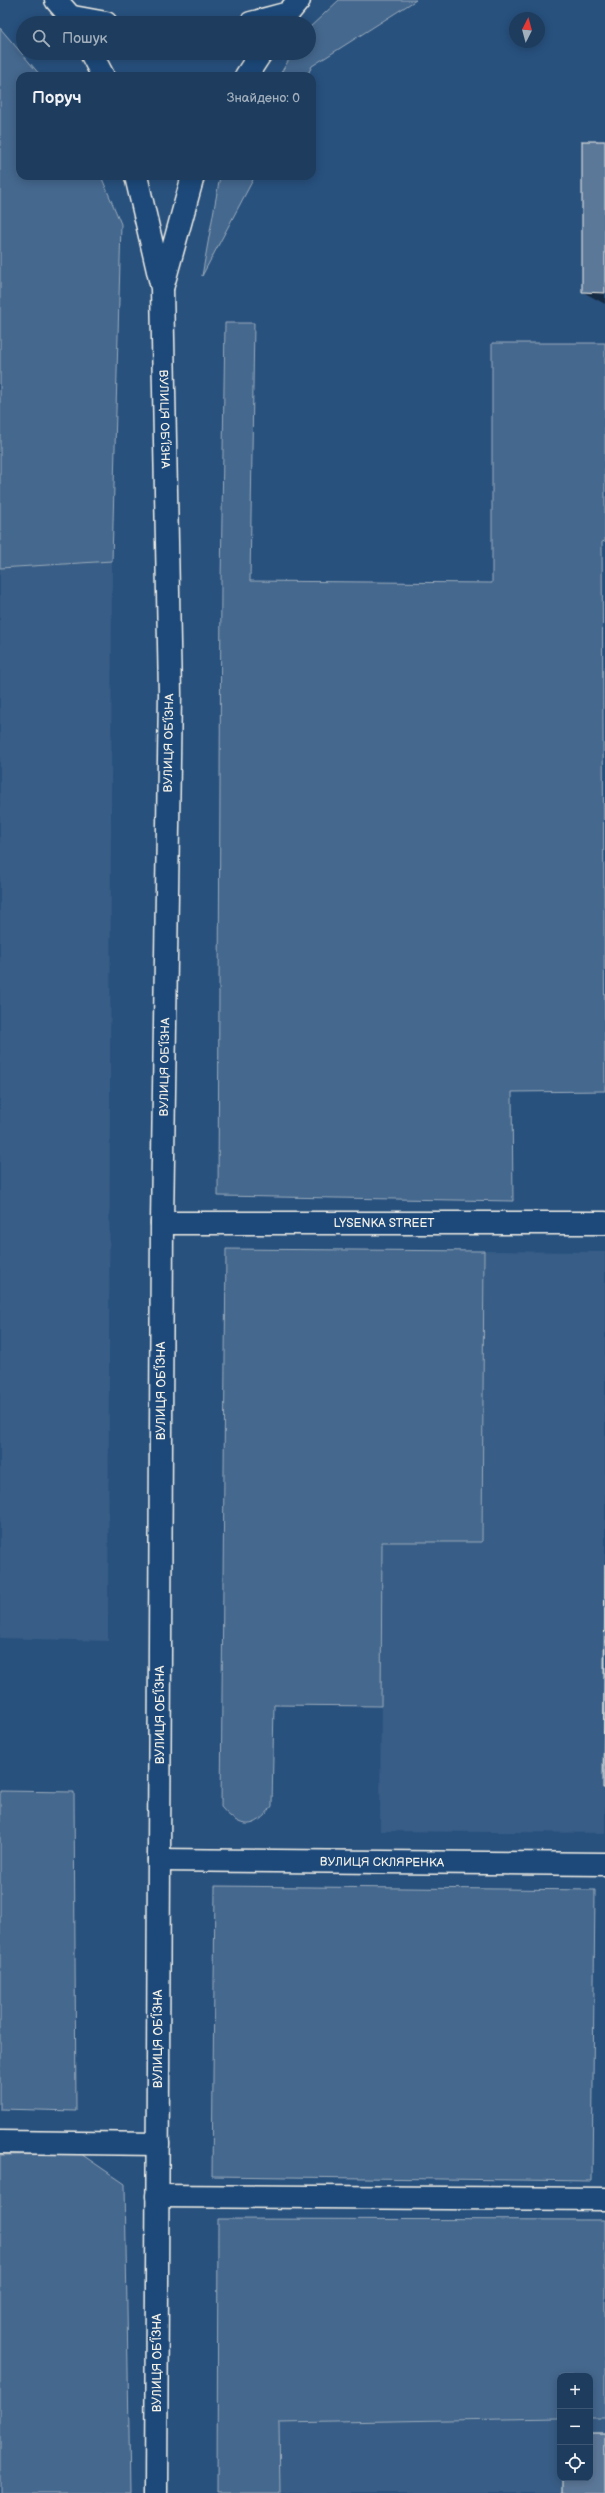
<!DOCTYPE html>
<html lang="uk">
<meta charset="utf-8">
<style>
:root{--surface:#1e3d5e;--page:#264464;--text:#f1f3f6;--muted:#a1aebc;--line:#3c5673}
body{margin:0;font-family:"Balsamiq Sans",sans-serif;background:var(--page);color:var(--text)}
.controls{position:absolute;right:12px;bottom:12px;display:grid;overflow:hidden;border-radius:8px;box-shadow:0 2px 10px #0003}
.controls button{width:36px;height:36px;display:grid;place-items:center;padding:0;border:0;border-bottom:1px solid var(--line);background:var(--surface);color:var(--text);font:20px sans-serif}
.compass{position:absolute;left:509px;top:12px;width:36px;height:36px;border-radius:50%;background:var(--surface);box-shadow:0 2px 10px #0003;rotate:6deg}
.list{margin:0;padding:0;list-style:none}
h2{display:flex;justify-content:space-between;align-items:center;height:52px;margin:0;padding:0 16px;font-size:17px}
h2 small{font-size:13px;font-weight:400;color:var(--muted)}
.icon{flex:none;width:22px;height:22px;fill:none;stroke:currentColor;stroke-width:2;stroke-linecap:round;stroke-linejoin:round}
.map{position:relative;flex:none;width:605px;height:2493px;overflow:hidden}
.search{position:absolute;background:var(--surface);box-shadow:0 2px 10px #0003;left:16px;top:16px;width:300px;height:44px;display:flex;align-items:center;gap:10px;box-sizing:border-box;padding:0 14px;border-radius:22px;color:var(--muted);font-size:15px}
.panel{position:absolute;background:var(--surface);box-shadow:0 2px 10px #0003;left:16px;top:72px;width:300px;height:108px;border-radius:12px}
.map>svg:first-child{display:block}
</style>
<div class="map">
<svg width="605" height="2493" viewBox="0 0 605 2493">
<rect width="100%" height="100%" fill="#28517e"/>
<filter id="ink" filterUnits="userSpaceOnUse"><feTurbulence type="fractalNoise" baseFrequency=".025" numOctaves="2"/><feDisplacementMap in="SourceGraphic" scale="8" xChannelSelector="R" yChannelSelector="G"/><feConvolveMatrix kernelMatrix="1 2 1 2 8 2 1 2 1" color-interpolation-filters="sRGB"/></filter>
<g filter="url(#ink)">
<g fill="#375d86">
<path d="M112 561 108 1641 0 1638V568Z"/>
<path d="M484 1251 605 1252V1833L380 1831 382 1542H482Z"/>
<path d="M560 2418V2478H590V2418H605V2493H280L279 2423Z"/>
</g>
<g fill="#45688e" stroke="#9cacbb">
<path d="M339 0H416L312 66 307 76H279L293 53H309V28Z"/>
<path d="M0 28 41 76H20V176H101L121 224 112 561 0 568Z"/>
<path d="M220 176H255L202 276Z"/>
<path d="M225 323H254L250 581 492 583V343H605V541L602 542 605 1091 512 1092 513 1201 218 1196 221 581Z"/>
<path d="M226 1249 484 1251 482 1542H382L381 1706 274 1705 272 1806C255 1831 240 1829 221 1807Z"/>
<path d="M0 1791 74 1792 76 2111 0 2109Z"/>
<path d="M215 1886 595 1890 592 2181 212 2176Z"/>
<path d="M81 2154 125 2184 130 2493H0V2155Z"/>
<path d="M218 2219 605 2220V2418H590V2376H560V2418L279 2423 280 2493H217Z"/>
</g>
<path fill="#0007" d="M605 142V304L583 292Z"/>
<g fill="#5b7899" stroke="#f4f1e8">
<path d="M582 141H605V293L582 292Z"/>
<path d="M605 1564V1788H603Z"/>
<path d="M590 2434H605V2493H563V2478H590Z"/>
</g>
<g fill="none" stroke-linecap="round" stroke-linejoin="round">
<defs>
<g id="minor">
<path id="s1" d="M162 1223H605"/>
<path id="s2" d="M159 1860 605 1864"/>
<path d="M0 2142 158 2144"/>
<path d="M157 2196 605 2199"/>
</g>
<g id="trunk">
<path d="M56 0 76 23"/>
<path d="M73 17 106 23"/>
<path d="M251 23 285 14"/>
<path d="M280 23 299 0"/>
<path d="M91 53 103 76"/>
<path d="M246 76 261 53"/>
<path id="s3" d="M136 176 162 288 170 694 162 1223 156 2493"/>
<path d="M163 285 193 176"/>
</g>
</defs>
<use href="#minor" stroke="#f4f1e8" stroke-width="25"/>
<use href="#trunk" stroke="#f4f1e8" stroke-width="25"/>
<use href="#minor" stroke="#1f4a7a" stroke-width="22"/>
<use href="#trunk" stroke="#1f4a7a" stroke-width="22"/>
</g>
</g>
<g text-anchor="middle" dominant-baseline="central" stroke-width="3" stroke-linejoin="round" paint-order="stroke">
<g font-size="12" fill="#f4f1e8" stroke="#1f4a7a">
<text stroke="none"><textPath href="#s3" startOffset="246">ВУЛИЦЯ ОБ’ЇЗНА</textPath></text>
<text transform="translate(169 743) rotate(-89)">ВУЛИЦЯ ОБ’ЇЗНА</text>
<text transform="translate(165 1067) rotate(-89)">ВУЛИЦЯ ОБ’ЇЗНА</text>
<text stroke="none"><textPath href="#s1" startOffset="222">LYSENKA STREET</textPath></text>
<text transform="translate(161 1391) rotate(-90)">ВУЛИЦЯ ОБ’ЇЗНА</text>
<text transform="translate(160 1715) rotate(-90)">ВУЛИЦЯ ОБ’ЇЗНА</text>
<text stroke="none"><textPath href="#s2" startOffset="223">ВУЛИЦЯ СКЛЯРЕНКА</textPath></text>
<text transform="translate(158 2039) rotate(-90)">ВУЛИЦЯ ОБ’ЇЗНА</text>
<text transform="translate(157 2363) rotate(-90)">ВУЛИЦЯ ОБ’ЇЗНА</text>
</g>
</g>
</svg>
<div class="controls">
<button>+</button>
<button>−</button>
<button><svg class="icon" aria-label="locate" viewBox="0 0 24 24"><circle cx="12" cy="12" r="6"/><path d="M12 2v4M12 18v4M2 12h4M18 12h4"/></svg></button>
</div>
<svg class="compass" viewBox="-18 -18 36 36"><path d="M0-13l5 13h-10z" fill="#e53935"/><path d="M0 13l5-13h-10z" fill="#a1aebc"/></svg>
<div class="search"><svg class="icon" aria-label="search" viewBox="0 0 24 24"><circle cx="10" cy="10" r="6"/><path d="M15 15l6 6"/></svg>Пошук</div>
<section class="panel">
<h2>Поруч<small>Знайдено: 0</small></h2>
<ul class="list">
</ul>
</section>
</div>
